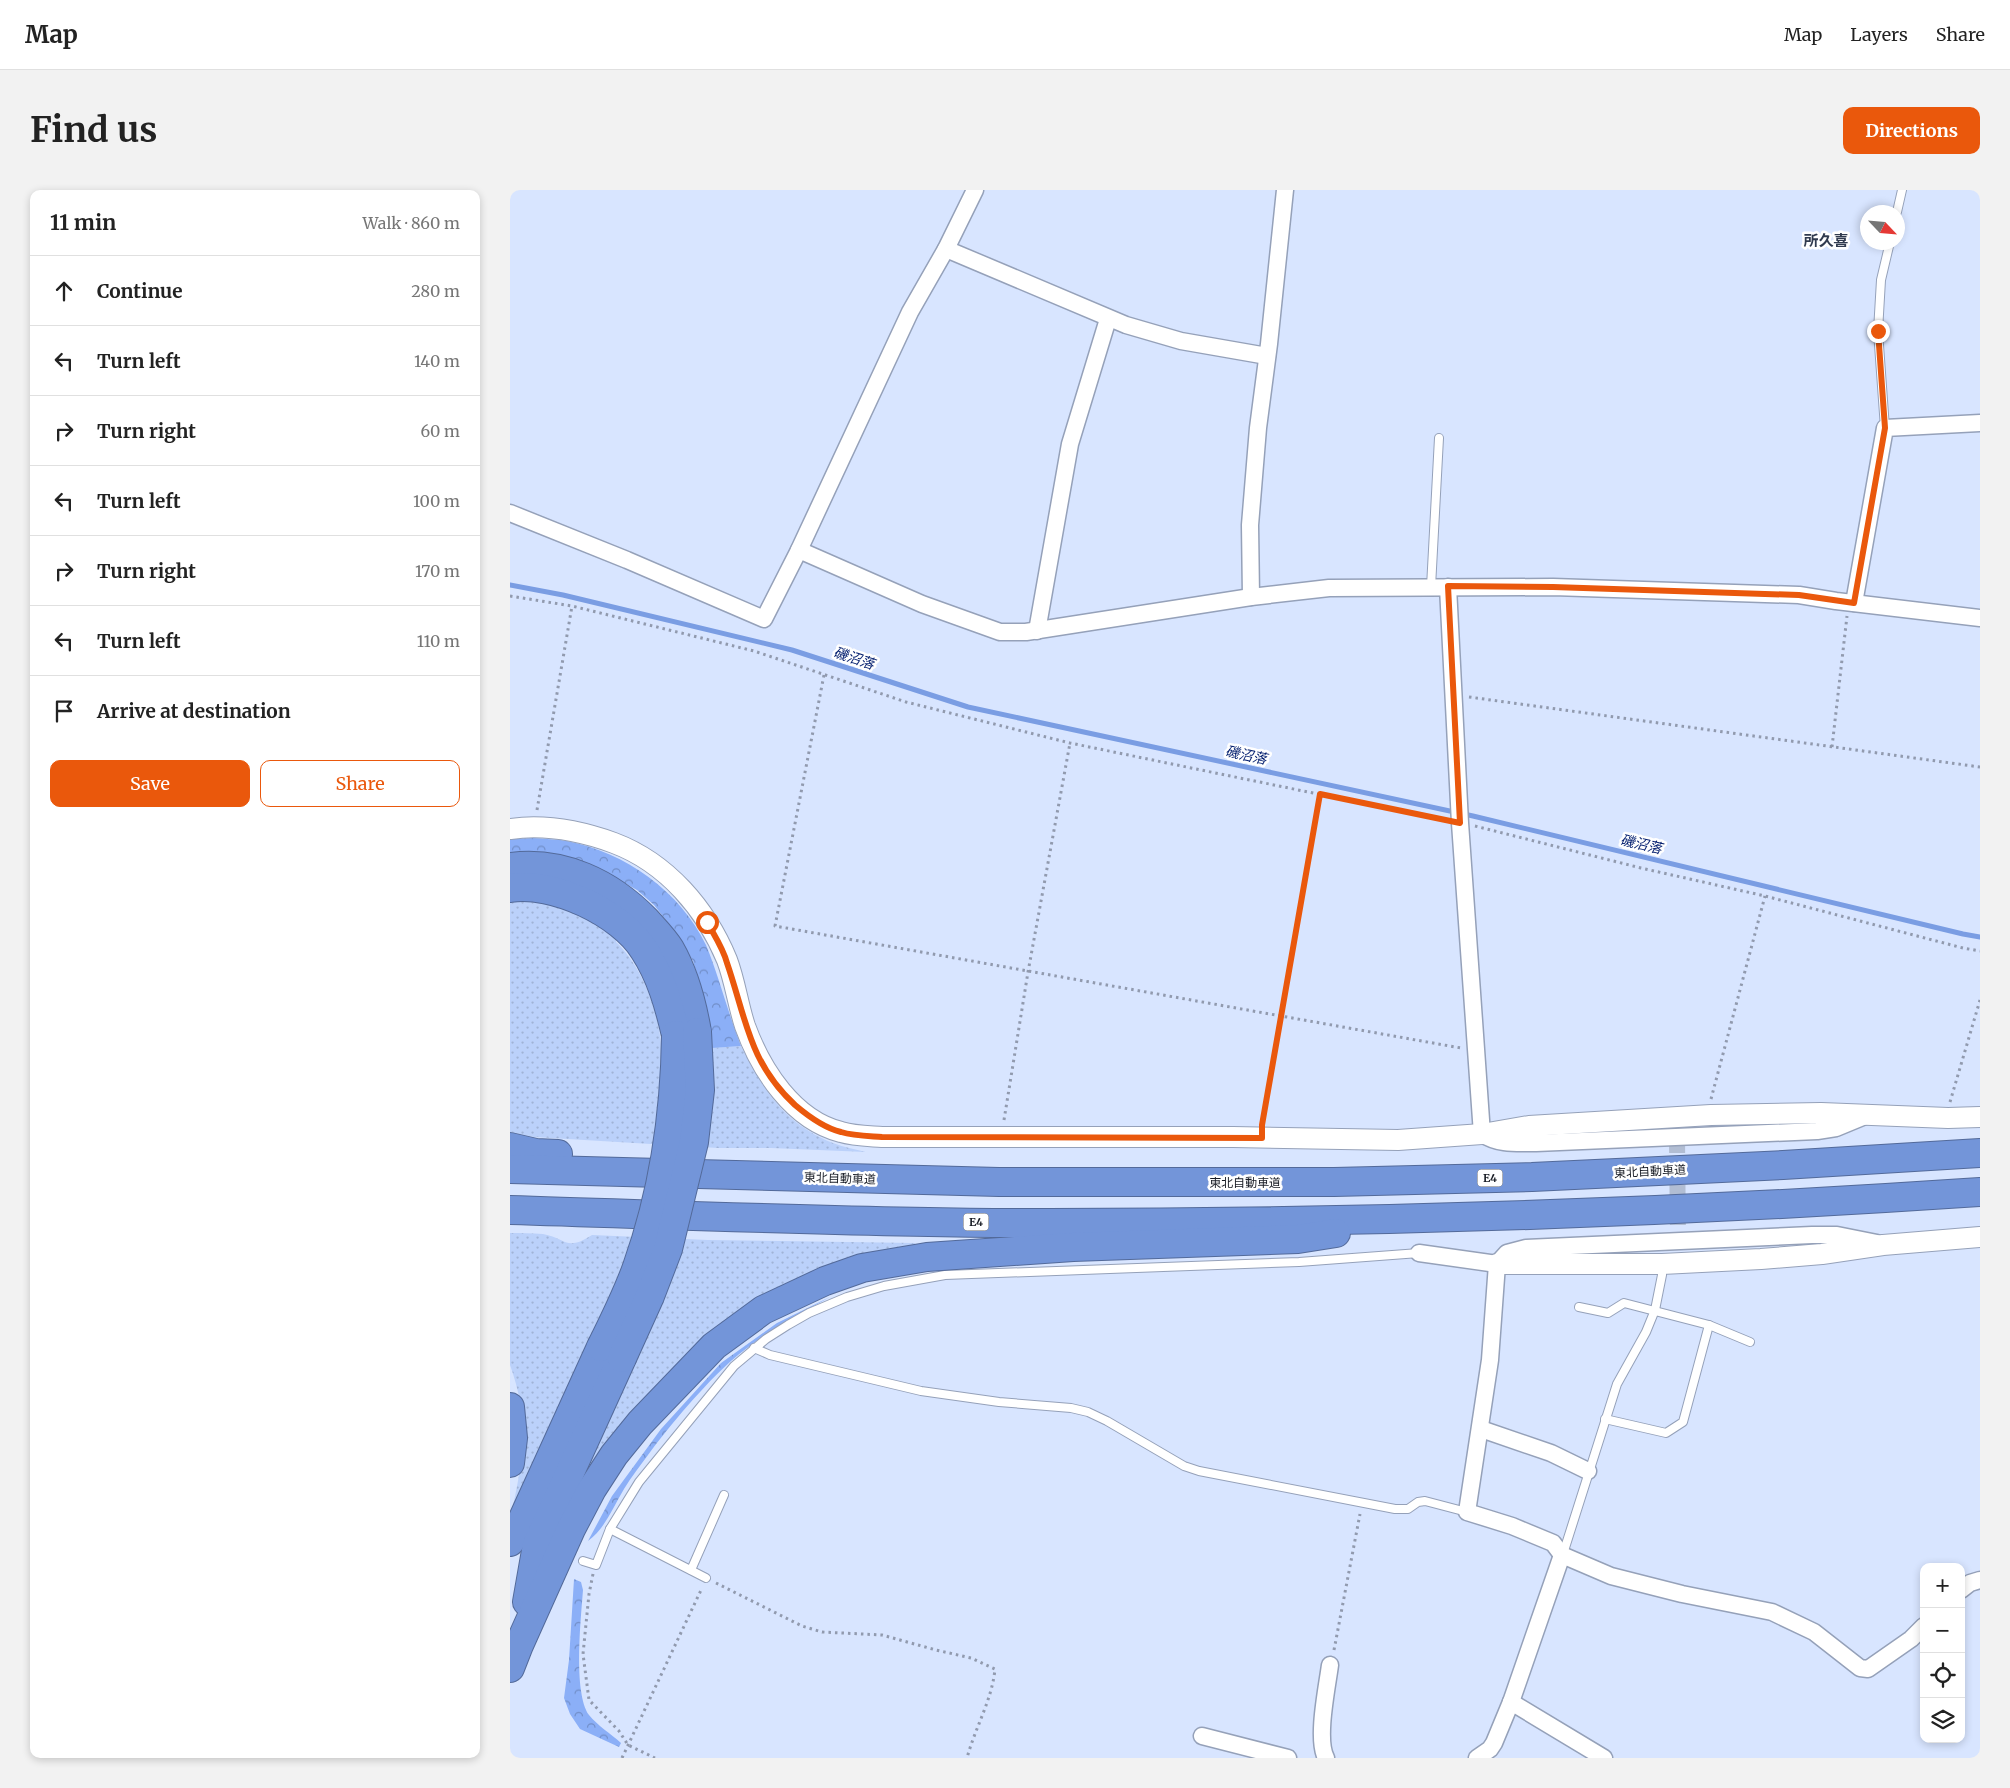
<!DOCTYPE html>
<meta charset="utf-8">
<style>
:root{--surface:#fff;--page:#f2f2f2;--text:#222;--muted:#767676;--line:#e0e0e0;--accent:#ea580c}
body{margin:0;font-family:Merriweather,"Noto Sans JP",serif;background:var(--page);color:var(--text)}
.controls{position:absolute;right:15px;bottom:15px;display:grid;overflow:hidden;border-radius:10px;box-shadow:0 2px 8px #0003}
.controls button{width:45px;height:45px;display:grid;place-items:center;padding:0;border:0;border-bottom:1px solid var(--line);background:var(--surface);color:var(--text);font:25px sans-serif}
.compass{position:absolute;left:1350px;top:15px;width:45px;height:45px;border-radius:50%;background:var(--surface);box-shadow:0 2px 8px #0003;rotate:116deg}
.stop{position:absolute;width:15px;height:15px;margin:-11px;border:4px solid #ea580c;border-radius:50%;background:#fff}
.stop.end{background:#ea580c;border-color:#fff;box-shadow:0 1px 5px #0008}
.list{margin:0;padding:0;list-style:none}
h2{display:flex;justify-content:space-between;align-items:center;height:65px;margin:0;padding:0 20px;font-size:21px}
h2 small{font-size:16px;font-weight:400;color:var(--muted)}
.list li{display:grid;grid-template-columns:32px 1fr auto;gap:15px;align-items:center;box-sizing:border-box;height:70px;padding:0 20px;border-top:1px solid var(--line)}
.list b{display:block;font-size:19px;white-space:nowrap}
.list em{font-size:16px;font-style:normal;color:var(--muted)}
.actions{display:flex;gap:10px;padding:15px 20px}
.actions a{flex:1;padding:11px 0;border:1px solid var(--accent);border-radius:10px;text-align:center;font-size:18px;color:var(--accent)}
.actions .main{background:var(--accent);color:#fff}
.icon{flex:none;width:28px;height:28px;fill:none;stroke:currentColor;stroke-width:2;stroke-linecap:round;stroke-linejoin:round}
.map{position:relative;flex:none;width:1470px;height:1568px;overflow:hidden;border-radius:10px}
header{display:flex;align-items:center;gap:30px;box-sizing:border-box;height:70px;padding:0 25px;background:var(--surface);border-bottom:1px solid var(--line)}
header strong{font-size:24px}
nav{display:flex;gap:28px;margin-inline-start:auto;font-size:18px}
.intro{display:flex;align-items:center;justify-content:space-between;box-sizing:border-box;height:120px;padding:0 30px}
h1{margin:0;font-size:35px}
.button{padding:12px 22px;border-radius:10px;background:var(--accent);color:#fff;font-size:18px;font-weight:700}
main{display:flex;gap:30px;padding:0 30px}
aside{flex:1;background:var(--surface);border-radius:10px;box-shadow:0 2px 8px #0003}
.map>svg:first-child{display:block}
</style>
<header>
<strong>Map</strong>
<nav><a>Map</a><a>Layers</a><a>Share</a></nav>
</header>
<div class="intro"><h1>Find us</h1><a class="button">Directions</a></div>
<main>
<aside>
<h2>11 min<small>Walk · 860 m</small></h2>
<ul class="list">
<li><svg class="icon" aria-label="ahead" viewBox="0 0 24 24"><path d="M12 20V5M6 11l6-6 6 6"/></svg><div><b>Continue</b></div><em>280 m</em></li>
<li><svg class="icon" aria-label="left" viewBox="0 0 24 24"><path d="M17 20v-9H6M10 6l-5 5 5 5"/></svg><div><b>Turn left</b></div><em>140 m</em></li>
<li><svg class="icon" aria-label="right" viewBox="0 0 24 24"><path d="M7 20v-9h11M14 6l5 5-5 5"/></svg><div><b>Turn right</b></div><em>60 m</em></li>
<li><svg class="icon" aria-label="left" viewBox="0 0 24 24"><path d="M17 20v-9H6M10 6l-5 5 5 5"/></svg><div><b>Turn left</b></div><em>100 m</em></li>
<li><svg class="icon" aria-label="right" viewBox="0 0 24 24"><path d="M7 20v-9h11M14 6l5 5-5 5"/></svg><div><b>Turn right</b></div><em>170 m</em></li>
<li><svg class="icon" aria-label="left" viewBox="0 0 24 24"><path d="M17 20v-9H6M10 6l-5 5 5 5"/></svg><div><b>Turn left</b></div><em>110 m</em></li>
<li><svg class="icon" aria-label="arrive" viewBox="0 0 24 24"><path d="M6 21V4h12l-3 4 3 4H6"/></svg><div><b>Arrive at destination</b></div></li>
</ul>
<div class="actions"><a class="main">Save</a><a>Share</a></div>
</aside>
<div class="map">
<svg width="1470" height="1568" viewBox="0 0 1470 1568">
<defs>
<pattern id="grass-dots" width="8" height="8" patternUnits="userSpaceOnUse" patternTransform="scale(1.25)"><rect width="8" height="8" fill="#bbd1fa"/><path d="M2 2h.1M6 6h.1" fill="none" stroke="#a0b3d6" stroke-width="1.8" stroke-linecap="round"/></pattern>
<pattern id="forest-crowns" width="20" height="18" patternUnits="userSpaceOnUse" patternTransform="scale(1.25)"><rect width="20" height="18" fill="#8baff7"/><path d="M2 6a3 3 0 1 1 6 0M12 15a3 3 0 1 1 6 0" fill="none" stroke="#718ec8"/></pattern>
</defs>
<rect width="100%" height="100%" fill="#d8e5ff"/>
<g fill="url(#grass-dots)">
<path d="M29 710 54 715 77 727 107 747 106 752C132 776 151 825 151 861L231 856C254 901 274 933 323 953 333 957 345 959 356 962L261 958H208L24 947 0 942V711Z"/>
<path d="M0 1043C11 1043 22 1043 33 1044 56 1048 56 1062 82 1045L198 1050 405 1053 404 1057 234 1122 41 1350 0 1330C13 1270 21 1234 0 1175Z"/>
</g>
<g fill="url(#forest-crowns)">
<path d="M23 648C34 649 46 649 57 651 115 662 171 702 196 755 201 767 205 779 209 791 216 813 223 835 231 856L202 858 196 815 183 771 162 738 144 715 127 700 86 677 55 667 0 664V649Z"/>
<path d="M320 1107C286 1126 251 1145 221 1171 194 1195 160 1235 138 1265 130 1276 121 1287 114 1299 103 1317 95 1339 78 1351L102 1306 151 1239 211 1173 267 1133Z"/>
<path d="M64 1389 71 1392 73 1400C71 1428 63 1502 79 1525 87 1535 101 1544 111 1553L109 1557 70 1539 60 1524 54 1508 59 1470Z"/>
</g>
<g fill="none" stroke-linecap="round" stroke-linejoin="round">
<path stroke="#7a9de3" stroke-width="5" d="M0 395 53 405 282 460 458 517 963 626 1453 744 1470 747"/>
<path stroke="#b1bdd3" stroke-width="16" stroke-dasharray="16 8" stroke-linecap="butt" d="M1167 947 1168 1051"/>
<defs>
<g id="service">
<path d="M1387 22 1392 0"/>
<path d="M1375 238 1368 141 1371 90 1380 52"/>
<path d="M921 397 929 248"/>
<path d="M1069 1117 1098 1123 1114 1113 1199 1135 1240 1152"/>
<path d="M244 1158 260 1165 411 1201 489 1212 561 1218 578 1222 597 1231 674 1276 689 1281 885 1319H898L908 1312 915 1311 957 1322"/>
<path d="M1095 1229 1156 1243 1173 1232 1199 1135"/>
<path d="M100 1339 196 1388"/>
<path d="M1053 1364 1107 1194 1136 1142 1145 1120 1152 1085V1074"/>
<path d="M73 1371 86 1375 100 1339 129 1292 224 1176 256 1149 278 1135 299 1123 337 1107 374 1096 435 1085 789 1072 909 1063"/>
<path d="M181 1380 214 1305"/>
</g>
<g id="minor">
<path d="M436 59 616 135 671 151 757 166"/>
<path d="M0 323 117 370 254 429 289 360 400 122 436 59 465 0"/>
<path d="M289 360 412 414 490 442H516L741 407 819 398 1043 397 1289 405 1326 411 1470 428"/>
<path d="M938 397 950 633 972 944C989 955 1006 953 1026 953L1307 941 1326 938 1355 926"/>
<path d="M741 407 740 335 748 238 759 154 775 0"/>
<path d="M1344 413 1375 238 1470 233"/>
<path d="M527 441 560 254 598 129"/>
<path d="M1367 1053 1327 1045H1302L1016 1058 997 1063 987 1074 980 1170 957 1322 1002 1336 1043 1353 1052 1365 1101 1386 1172 1404 1262 1422 1304 1442 1350 1478 1358 1479 1401 1449 1414 1436"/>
<path d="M909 1063 987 1074"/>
<path d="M971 1239 1041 1263 1078 1281"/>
<path d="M1451 1400 1460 1393 1470 1390"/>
<path d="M1001 1512 1094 1568"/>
<path d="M692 1546 778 1568"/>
<path d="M816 1568C806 1549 817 1498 820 1475"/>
<path d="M967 1568 980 1559 984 1553 1001 1512 1052 1365"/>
</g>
<g id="tertiary">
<path d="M0 639C35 634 71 641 104 653 157 673 196 719 217 770 225 791 228 815 235 836 251 880 283 930 331 942 344 946 359 946 372 947H723L888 950 972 944 1019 936 1201 925 1311 923 1438 928 1470 927"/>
<path d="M987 1074H1152L1251 1069 1312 1064 1373 1055 1470 1047"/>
</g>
<g id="motorway">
<path d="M0 677C52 670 100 693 136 730 144 739 154 749 160 759 175 785 182 813 187 842"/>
<path d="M0 698C43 691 111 723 134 760 151 786 159 815 166 845"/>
<path d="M0 957 26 963 48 964"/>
<path d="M0 979 489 992H824L1022 987 1273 975 1470 963"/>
<path d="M0 1020C165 1025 330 1032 495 1033 820 1034 1146 1024 1470 1002"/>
<path d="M0 1217 3 1248 0 1273"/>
<path d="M0 1352 10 1335 91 1157"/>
<path d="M17 1412 27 1355 112 1168"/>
<path d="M0 1478 9 1455 61 1339 82 1299 104 1265 130 1233 204 1156 253 1120 315 1091 352 1078 417 1067 563 1057 788 1049 826 1043"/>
</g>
</defs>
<use href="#service" stroke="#95a1b9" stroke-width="10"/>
<use href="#minor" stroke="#95a1b9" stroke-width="19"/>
<use href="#tertiary" stroke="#95a1b9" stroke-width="22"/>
<use href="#motorway" stroke="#536a9a" stroke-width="30"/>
<g stroke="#919aae" stroke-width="3" stroke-dasharray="2.5 4" stroke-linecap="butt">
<path d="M0 406 62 416 244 461 396 512 560 553 934 630"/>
<path d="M314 485 265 736 951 858"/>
<path d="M959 507 1470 577"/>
<path d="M1322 557 1337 426"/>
<path d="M27 620 62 416"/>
<path d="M965 636 1131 678 1255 706 1453 758 1470 761"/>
<path d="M1201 909 1255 706"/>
<path d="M1440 912 1470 810"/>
<path d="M494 930 518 782 560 553"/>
<path d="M753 930 810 604"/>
<path d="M83 1384 79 1404 73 1464 79 1510 109 1541 118 1555 145 1568"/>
<path d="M206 1393 292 1436 312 1442 372 1445 426 1460 461 1468 485 1479C482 1510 465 1538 457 1568"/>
<path d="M824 1460 850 1324"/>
<path d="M112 1568 192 1398"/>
</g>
<use href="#service" stroke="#fff" stroke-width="8"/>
<use href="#minor" stroke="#fff" stroke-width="16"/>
<use href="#tertiary" stroke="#fff" stroke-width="20"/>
<use href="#motorway" stroke="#7395d9" stroke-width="28"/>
<defs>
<g id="motorway-bridge">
<path d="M91 1157C104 1131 117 1105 127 1077 154 1001 165 926 166 845"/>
<path d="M112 1168 140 1106 158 1059 184 952 190 900 187 842"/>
</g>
</defs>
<use href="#motorway-bridge" stroke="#536a9a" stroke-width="30" stroke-linecap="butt"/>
<use href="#motorway-bridge" stroke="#7395d9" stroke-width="28"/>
</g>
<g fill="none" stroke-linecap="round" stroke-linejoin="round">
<path stroke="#ea580c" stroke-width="6" d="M197 732C204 745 213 758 217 773 236 828 239 873 285 915 298 926 314 938 331 942 344 946 359 946 372 947L752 948V935L810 604 950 633 938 396 1043 397 1289 405 1344 413 1375 238 1368 141"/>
</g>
<g text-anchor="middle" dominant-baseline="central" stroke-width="5" stroke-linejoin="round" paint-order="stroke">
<g fill="#fff" stroke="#5d5f66" stroke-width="1">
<rect x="967.5" y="979.5" width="25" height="17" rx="4"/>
<rect x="453.5" y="1023.5" width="25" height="17" rx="4"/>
</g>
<g font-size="11" font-weight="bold" fill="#171b24">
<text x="980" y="988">E4</text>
<text x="466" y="1032">E4</text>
</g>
<g font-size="12" fill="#171b24" stroke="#fff">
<text transform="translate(1140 981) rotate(-3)">東北自動車道</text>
<text transform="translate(330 988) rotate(2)">東北自動車道</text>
<text x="735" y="992">東北自動車道</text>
</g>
<g font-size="14" font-style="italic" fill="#041f6f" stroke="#fff">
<text transform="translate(344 468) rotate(18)">磯沼落</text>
<text transform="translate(736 565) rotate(12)">磯沼落</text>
<text transform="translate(1131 654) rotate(13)">磯沼落</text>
</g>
<g font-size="15" font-weight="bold" fill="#313b4f" stroke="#fff">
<text x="1316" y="50">所久喜</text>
</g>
</g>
</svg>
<div class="controls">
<button>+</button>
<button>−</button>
<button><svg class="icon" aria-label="locate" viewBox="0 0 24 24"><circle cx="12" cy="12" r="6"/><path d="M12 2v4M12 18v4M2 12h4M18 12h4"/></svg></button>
<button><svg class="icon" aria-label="layers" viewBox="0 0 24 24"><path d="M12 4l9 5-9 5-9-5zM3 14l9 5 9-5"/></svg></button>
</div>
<svg class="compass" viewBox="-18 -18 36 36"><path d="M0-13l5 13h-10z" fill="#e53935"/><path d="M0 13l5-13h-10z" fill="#767676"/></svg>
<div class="stop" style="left:197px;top:732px"></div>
<div class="stop end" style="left:1368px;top:141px"></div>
</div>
</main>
